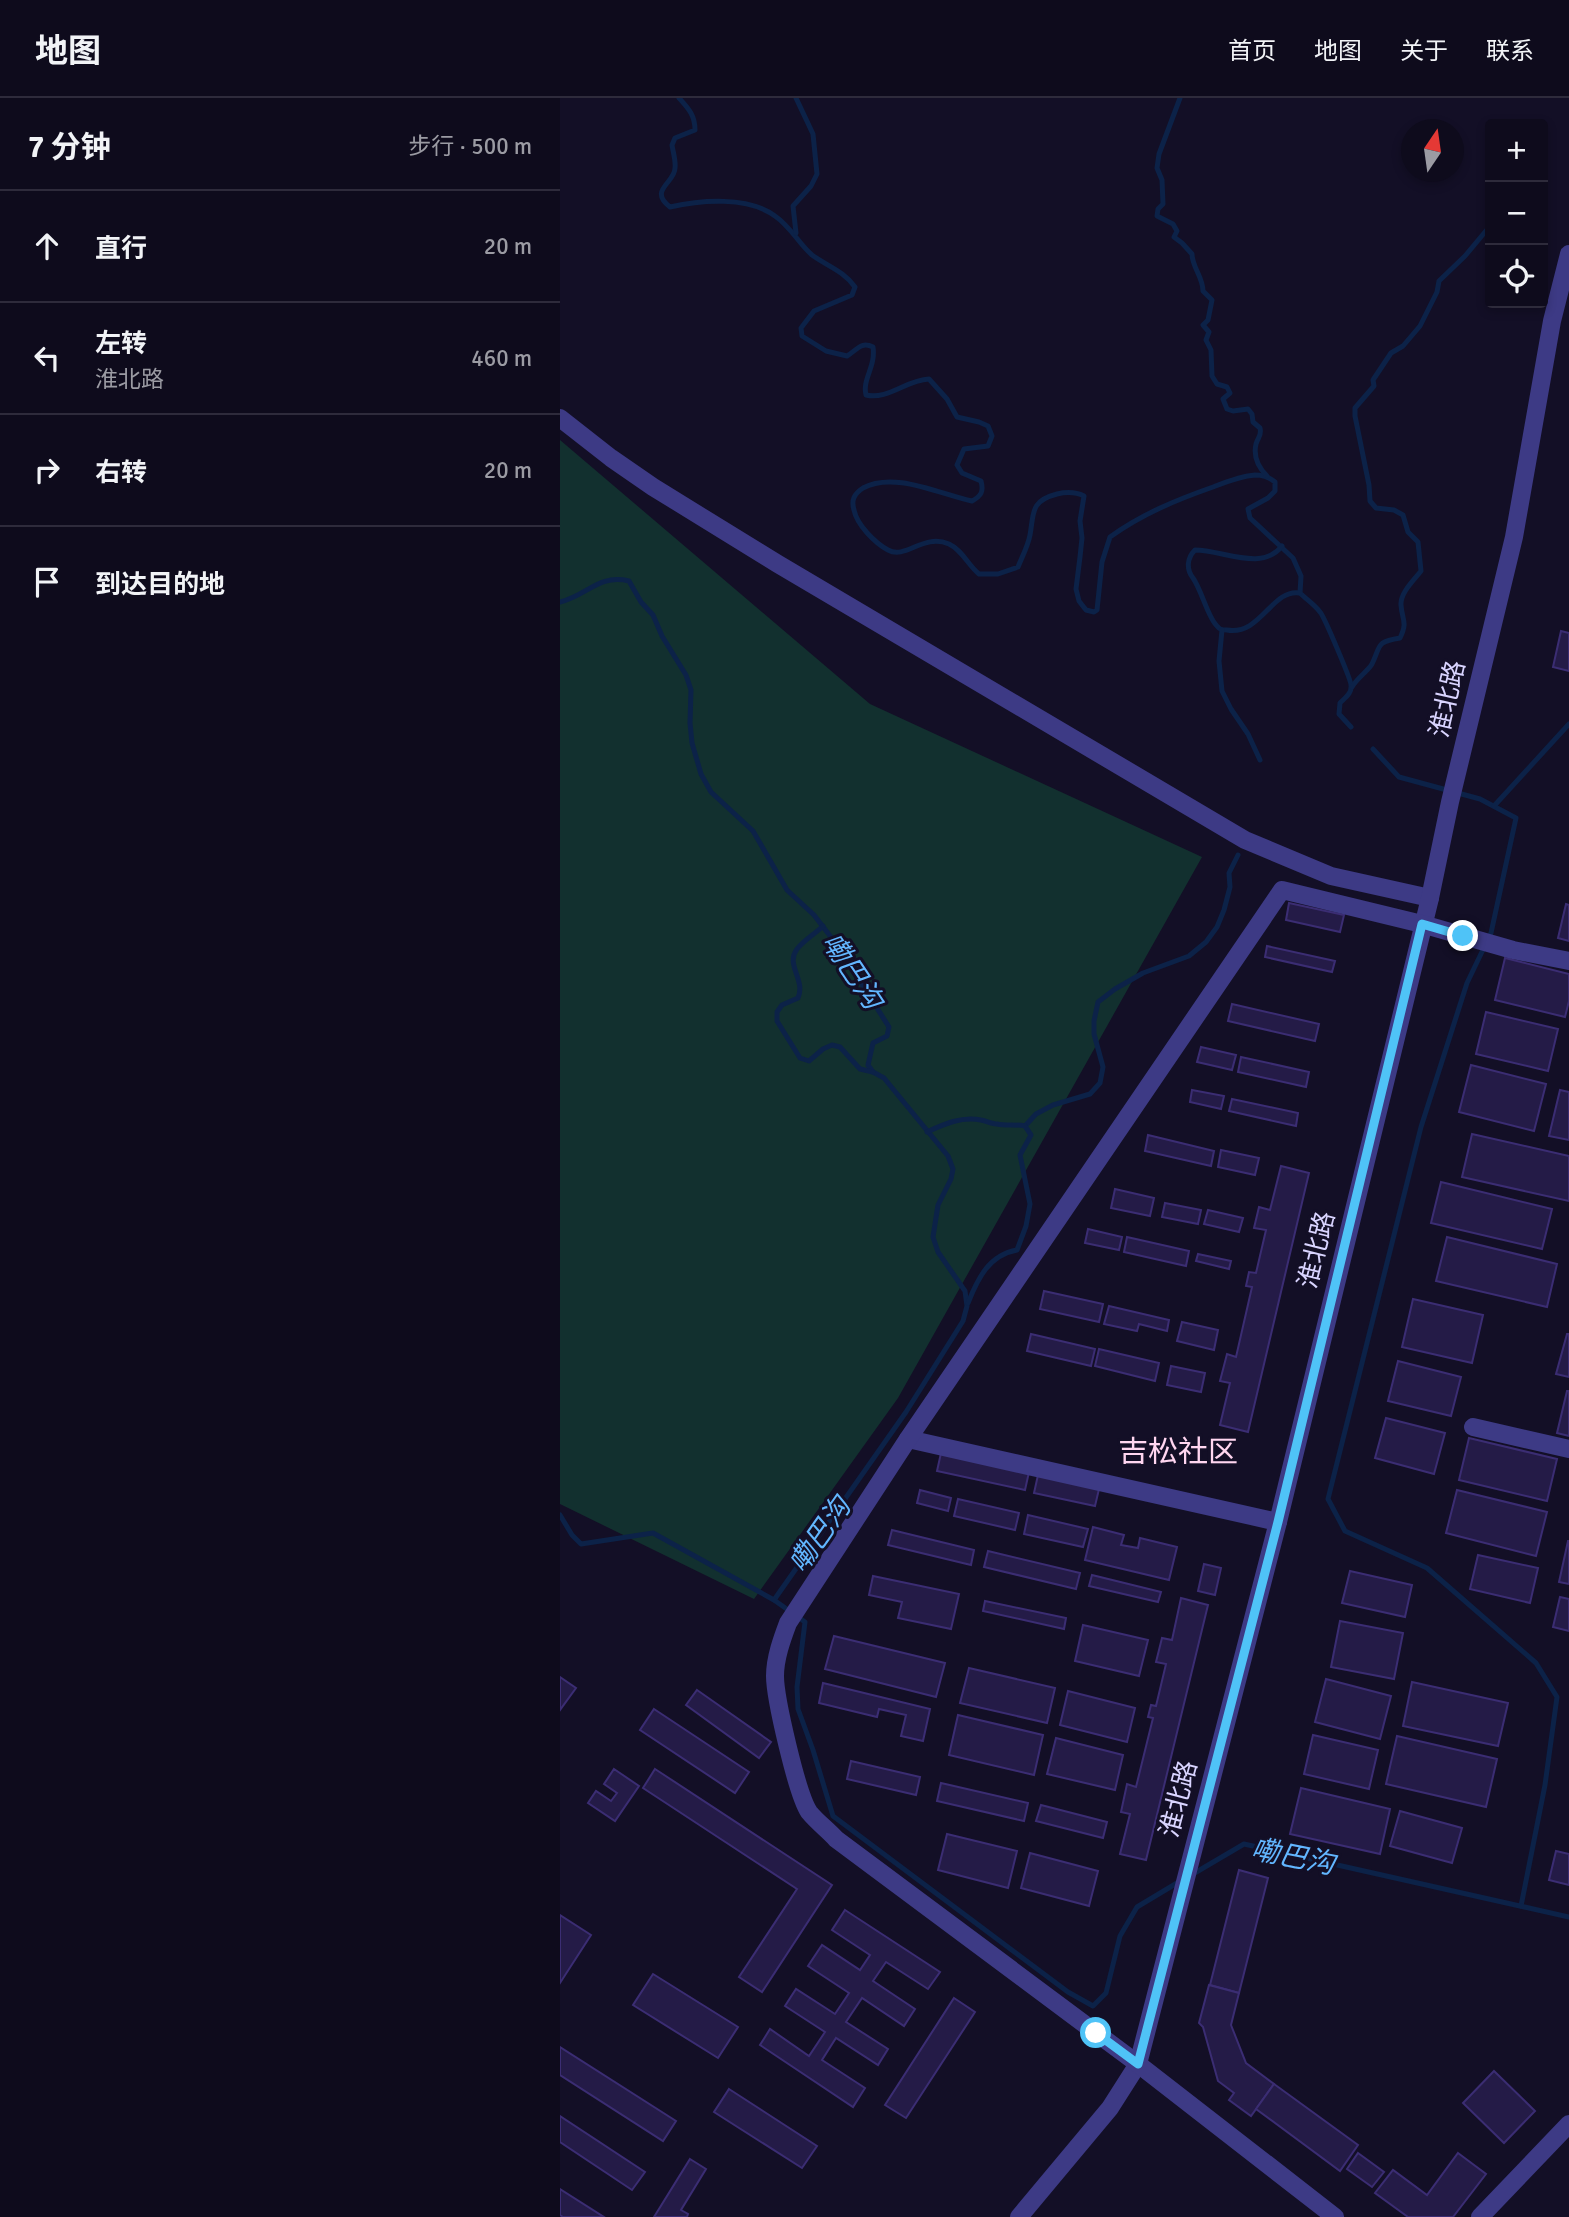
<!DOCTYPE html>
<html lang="zh">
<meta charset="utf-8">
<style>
:root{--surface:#0e0b1c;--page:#1c1929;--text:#f1f3f6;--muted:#9b9ba3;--line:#2e2b3b}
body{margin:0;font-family:Signika,"Noto Sans SC",sans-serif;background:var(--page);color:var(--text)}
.controls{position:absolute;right:21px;top:21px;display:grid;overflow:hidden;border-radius:7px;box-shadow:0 4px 10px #0003}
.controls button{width:63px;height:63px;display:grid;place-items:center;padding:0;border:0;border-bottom:2px solid var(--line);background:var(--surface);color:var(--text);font:35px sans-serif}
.compass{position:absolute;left:841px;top:21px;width:63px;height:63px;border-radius:50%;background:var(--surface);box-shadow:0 4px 10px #0003;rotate:13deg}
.stop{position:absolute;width:21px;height:21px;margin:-16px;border:5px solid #4fc3f7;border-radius:50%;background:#fff}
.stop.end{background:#4fc3f7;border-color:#fff;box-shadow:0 2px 7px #0008}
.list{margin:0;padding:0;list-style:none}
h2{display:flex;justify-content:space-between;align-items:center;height:91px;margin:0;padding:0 28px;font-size:30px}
h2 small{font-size:23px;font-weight:400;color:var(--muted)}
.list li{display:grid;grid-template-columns:46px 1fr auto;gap:21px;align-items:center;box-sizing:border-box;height:112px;padding:0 28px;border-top:2px solid var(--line)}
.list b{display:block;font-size:26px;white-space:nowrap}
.list p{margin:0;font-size:23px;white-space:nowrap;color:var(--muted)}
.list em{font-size:23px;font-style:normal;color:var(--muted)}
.icon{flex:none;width:38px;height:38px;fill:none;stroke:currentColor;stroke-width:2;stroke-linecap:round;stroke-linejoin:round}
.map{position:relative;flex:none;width:1009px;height:2119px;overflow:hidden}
header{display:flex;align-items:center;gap:42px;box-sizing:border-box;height:98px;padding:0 35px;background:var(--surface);border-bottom:2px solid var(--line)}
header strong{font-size:33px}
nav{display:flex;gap:38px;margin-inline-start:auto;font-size:24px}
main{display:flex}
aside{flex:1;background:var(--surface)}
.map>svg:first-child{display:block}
</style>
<header>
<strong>地图</strong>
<nav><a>首页</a><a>地图</a><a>关于</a><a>联系</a></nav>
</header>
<main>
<aside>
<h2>7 分钟<small>步行 · 500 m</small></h2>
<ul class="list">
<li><svg class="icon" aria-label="ahead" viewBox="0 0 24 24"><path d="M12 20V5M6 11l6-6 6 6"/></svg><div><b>直行</b></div><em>20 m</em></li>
<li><svg class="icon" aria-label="left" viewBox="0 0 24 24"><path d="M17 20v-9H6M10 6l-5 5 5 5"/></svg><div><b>左转</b><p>淮北路</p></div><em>460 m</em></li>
<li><svg class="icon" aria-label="right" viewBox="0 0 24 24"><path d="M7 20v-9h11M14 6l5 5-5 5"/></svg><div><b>右转</b></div><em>20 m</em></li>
<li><svg class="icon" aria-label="arrive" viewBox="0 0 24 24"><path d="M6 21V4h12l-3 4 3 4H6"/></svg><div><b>到达目的地</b></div></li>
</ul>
</aside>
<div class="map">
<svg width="1009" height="2119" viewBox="0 0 1009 2119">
<rect width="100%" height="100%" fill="#130f26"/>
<path fill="#12302f" d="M0 342 310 606 642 759 338 1300 194 1501 0 1406Z"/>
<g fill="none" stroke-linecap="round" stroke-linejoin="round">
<g stroke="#0c2248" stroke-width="5">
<path d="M119 0C128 10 135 17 135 32L115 40 112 47C113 54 116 63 115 70 115 85 88 92 110 109 141 102 188 98 215 118 231 129 239 146 252 157 267 168 284 173 295 189L292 197 254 213 241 230 242 238 266 253 287 258C297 252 301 243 313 249 316 269 302 281 306 297 328 302 346 282 369 281L387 301 397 319 419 324 428 328 432 338 428 348 404 351 397 367 402 375 421 383C424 394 421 398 412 403 379 396 334 373 303 390 294 396 291 402 294 412 297 427 315 445 328 452 346 462 363 435 389 446 402 452 408 467 419 476H438L458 469C462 459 468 448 470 437 474 415 470 403 497 396 506 394 516 394 524 398L520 423 522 440 520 459 516 491 519 503 526 512 534 514 537 512 542 464 550 439C582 416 616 402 653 389 666 384 681 378 695 377 703 377 709 379 715 384V393L708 400 688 411 690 420 733 460 741 478 740 495C746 501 755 507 760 514 764 518 791 582 791 587 792 595 786 599 780 605L779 616 791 629"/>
<path d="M620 0 599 56 597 70 602 82 603 106 598 111 597 118 613 126 617 133 614 139 622 145 632 156C632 169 643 179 643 193L652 202 648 222 643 227 649 234 646 242 651 252 652 278 657 286 667 289 670 295 663 301 667 311 673 313 688 311 692 316 693 324 700 330C702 338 698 339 696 346 693 359 698 369 707 378"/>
<path d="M236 135 233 108 251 88 257 76 253 36 236 0"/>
<path d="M722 448C702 474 663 452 635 452 627 460 626 471 633 480 642 493 648 520 657 528 660 532 662 532 667 532 701 538 712 490 740 495"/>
<path d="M0 504C28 497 38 476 69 483L81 504 93 517 102 538 126 577 131 592 130 625 132 645 141 676 151 694 193 733 227 792 254 817 277 847 329 929 327 938 313 945 308 967 313 974 324 980 388 1058 393 1071 391 1081 378 1107 373 1139 378 1154 405 1193 407 1208 403 1223 346 1314 214 1502"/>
<path d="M662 532 659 563 662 593 671 611 688 636 700 662"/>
<path d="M792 589C797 580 808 573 812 566 821 548 815 544 840 540 848 524 842 522 841 507 840 495 854 482 861 473L858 444 848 434 843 417 834 412 816 410 810 403 809 387 795 318V310L814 288 813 282 831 255 843 248 860 228 877 194 879 183 905 158 930 128"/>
<path d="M813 651 839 679 920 701 956 720 931 835 907 885 861 1029 768 1401 785 1433 867 1470 976 1565 997 1599 985 1687 961 1808"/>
<path d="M934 708 1009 626"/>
<path d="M263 828C255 836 244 842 237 851 225 867 246 882 238 900L222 907 217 914V923L240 960 249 963 263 951 272 947 280 949 300 971 313 974"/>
<path d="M465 1028 476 1016 493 1007 530 996 540 985 543 969 534 936V923L538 904 555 891 583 875 629 858 646 844 657 829 664 812 670 789 669 775 678 757"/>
<path d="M367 1034C384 1026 402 1018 421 1022 427 1023 432 1026 437 1026 446 1028 456 1026 465 1028L471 1037 460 1057 470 1106 466 1128 457 1152C429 1157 418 1180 408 1205"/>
<path d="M0 1417 12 1437 21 1446 93 1435 214 1502 245 1524 237 1589 238 1611 253 1652 273 1718 508 1894 533 1908 546 1895 560 1838 577 1809 622 1782"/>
<path d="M633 1776 684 1746 1009 1819"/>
</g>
</g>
<g fill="#241b47" stroke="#3b2d73" stroke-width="2">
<path d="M1001 533 1009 535V573L993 569Z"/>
<path d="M729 805 784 817 780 834 726 822Z"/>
<path d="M1006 806 1009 807V843L998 840Z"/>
<path d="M707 848 775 863 772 874 705 859Z"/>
<path d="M945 860 1009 876V903L1005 919 935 902Z"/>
<path d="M672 906 759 926 755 943 668 923Z"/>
<path d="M926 914 998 931 988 973 916 956Z"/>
<path d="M641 949 676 957 672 972 637 964Z"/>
<path d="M681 959 749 974 746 989 678 974Z"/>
<path d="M911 967 986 986 974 1033 899 1014Z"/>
<path d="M632 992 664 998 661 1011 630 1004Z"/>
<path d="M1000 992 1009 994V1042L989 1038Z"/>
<path d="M672 1001 738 1015 736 1028 669 1013Z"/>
<path d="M912 1036 1009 1058V1103L902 1079Z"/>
<path d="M588 1037 654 1053 651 1068 585 1053Z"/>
<path d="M661 1052 699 1060 695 1077 658 1069Z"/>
<path d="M721 1068 749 1075 688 1334 660 1327 670 1285 660 1283 667 1256 676 1259 692 1189 686 1188 689 1174 696 1175 706 1132 694 1130 699 1109 710 1112Z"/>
<path d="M881 1084 992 1111 982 1151 871 1125Z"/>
<path d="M555 1091 594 1100 590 1118 551 1110Z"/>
<path d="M605 1105 641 1112 638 1126 602 1119Z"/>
<path d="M648 1112 683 1120 679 1134 644 1126Z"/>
<path d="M528 1131 562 1139 559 1152 525 1145Z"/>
<path d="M567 1139 629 1153 626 1168 564 1154Z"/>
<path d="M887 1139 997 1166 987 1209 876 1183Z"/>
<path d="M638 1156 671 1163 669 1171 636 1163Z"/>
<path d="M484 1193 543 1206 539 1224 480 1211Z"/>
<path d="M853 1201 923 1217 912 1265 842 1249Z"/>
<path d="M549 1208 609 1222 607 1233 579 1226 577 1233 544 1226Z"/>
<path d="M622 1224 658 1232 654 1252 617 1243Z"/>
<path d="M471 1236 535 1251 531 1268 467 1253Z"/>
<path d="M1007 1236H1009V1279L996 1276Z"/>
<path d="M539 1251 599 1265 595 1283 535 1268Z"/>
<path d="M838 1263 901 1279 891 1318 828 1303Z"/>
<path d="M611 1268 645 1275 641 1294 607 1287Z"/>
<path d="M1007 1293H1009V1338L997 1335Z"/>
<path d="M826 1320 885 1335 874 1376 815 1360Z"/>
<path d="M909 1340 997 1361 987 1403 899 1382Z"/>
<path d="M381 1355 469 1374 465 1392 377 1373Z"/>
<path d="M478 1377 539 1391 535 1408 474 1395Z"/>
<path d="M360 1392 391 1400 388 1413 357 1405Z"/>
<path d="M897 1392 987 1414 976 1458 886 1435Z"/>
<path d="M398 1401 459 1415 455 1432 394 1418Z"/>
<path d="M468 1417 528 1431 523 1449 464 1436Z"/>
<path d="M533 1429 564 1437 561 1447 578 1450 580 1440 617 1449 609 1482 525 1462Z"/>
<path d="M332 1432 414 1452 411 1467 328 1447Z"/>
<path d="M1008 1443H1009V1486L999 1484Z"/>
<path d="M428 1453 520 1475 516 1491 424 1469Z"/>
<path d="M918 1457 978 1470 970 1505 910 1491Z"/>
<path d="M644 1466 661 1470 655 1497 638 1493Z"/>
<path d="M790 1473 852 1487 845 1519 782 1505Z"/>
<path d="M532 1477 601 1494 598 1504 529 1488Z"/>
<path d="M313 1478 399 1496 391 1531 338 1520 342 1504 309 1497Z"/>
<path d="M1000 1499 1009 1501V1533L993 1529Z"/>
<path d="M621 1500 648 1507 586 1762 560 1756 570 1716 561 1714 567 1686 576 1689 593 1620 588 1619 591 1607 596 1608 606 1566 596 1564 602 1540 612 1542Z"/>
<path d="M425 1503 506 1520 504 1531 423 1513Z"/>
<path d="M780 1523 843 1535 834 1581 771 1569Z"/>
<path d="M523 1527 588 1542 579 1578 515 1563Z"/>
<path d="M274 1538 385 1565 376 1599 265 1571Z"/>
<path d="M409 1570 495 1590 487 1625 400 1605Z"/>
<path d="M0 1579 16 1590 0 1612Z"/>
<path d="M766 1581 831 1598 820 1641 755 1624Z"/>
<path d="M852 1584 948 1605 938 1648 843 1628Z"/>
<path d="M263 1585 370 1611 363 1643 341 1638 346 1617 319 1611 317 1619 259 1605Z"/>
<path d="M137 1592 211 1644 199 1660 126 1607Z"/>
<path d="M508 1593 575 1610 567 1644 500 1627Z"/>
<path d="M94 1611 189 1674 175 1695 80 1632Z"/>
<path d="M398 1617 483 1637 474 1677 389 1657Z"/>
<path d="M753 1637 818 1652 809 1691 744 1676Z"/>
<path d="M837 1638 937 1661 926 1709 826 1686Z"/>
<path d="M496 1640 563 1657 555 1692 487 1676Z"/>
<path d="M291 1663 360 1679 356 1697 287 1681Z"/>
<path d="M54 1671 79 1688 55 1723 28 1705 36 1693 51 1703 57 1695 44 1686Z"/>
<path d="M95 1671 272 1787 202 1894 179 1879 237 1791 83 1690Z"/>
<path d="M381 1685 468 1705 464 1723 377 1703Z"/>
<path d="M741 1690 830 1711 820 1756 730 1736Z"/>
<path d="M481 1707 547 1724 543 1740 476 1723Z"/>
<path d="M840 1713 902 1730 892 1765 830 1748Z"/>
<path d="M387 1736 457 1753 448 1790 378 1772Z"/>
<path d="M996 1753 1009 1756V1787L989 1782Z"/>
<path d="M470 1755 538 1773 529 1808 461 1790Z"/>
<path d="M679 1772 708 1780 679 1895 650 1887Z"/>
<path d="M285 1812 380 1874 368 1891 326 1864 313 1883 355 1911 344 1928 302 1900 286 1924 328 1951 318 1967 276 1940 262 1962 305 1990 293 2009 200 1947 210 1931 249 1958 265 1934 225 1908 236 1891 275 1916 289 1895 248 1868 262 1847 300 1872 310 1857 272 1832Z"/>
<path d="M0 1817 31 1837 0 1885Z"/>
<path d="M93 1876 178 1929 158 1960 73 1907Z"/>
<path d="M649 1887 679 1895 671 1927 686 1965 714 1986 691 2018 669 2002 674 1995 658 1983 643 1929 639 1925Z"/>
<path d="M394 1900 415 1914 346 2020 325 2007Z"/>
<path d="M0 1949 116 2023 103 2043 0 1977Z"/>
<path d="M934 1973 975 2013 944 2045 903 2005Z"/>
<path d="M714 1986 798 2047 780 2073 696 2011Z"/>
<path d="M169 1991 257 2048 242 2070 154 2014Z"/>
<path d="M0 2018 85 2074 72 2092 0 2044Z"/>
<path d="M798 2055 824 2074 812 2089 787 2071Z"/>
<path d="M898 2055 926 2076 893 2119H848L815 2095 833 2072 867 2097Z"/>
<path d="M130 2061 146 2071 121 2112 128 2116 127 2119H94Z"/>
<path d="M0 2091 44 2119H3L0 2117Z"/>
</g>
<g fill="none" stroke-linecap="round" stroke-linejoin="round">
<g stroke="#3d3a85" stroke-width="18">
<path d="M0 320 51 360 93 389 218 466 685 742 771 778 870 800"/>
<path d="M913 1329 1009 1351"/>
<path d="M348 1341 718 1424"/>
<path d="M459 2119 550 2010 578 1966 718 1424 870 800 890 704 954 439 992 223 1009 156"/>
<path d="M775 2119 578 1966 276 1741C268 1732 257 1724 249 1714 237 1696 215 1600 215 1578 215 1560 222 1541 228 1525L348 1341 722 792 862 826 953 852 1009 863"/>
<path d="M920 2119 1009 2026"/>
</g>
</g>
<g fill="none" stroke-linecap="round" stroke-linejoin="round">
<path stroke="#4fc3f7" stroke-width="9" d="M536 1935 578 1966 718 1424 862 826 903 838"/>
</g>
<g text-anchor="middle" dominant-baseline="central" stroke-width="6" stroke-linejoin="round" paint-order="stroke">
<g font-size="26" fill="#d9d4ff" stroke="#130f26">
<text transform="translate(888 601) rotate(-77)">淮北路</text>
<text transform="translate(757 1152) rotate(-76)">淮北路</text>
<text transform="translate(619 1701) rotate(-75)">淮北路</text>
</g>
<g font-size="28" font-style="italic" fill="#62b6ff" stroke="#130f26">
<text transform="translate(292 873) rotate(56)">嘞巴沟</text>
<text transform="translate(260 1437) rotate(-55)">嘞巴沟</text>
<text transform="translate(733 1759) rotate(11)">嘞巴沟</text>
</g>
<g font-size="30" fill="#ffd6f0" stroke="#130f26">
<text x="618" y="1354">吉松社区</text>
</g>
</g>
</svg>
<div class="controls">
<button>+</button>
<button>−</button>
<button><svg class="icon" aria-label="locate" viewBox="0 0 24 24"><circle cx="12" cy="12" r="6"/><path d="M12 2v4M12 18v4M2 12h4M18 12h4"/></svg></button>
</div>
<svg class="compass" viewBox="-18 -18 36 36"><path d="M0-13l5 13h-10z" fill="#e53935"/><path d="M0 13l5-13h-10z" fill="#9b9ba3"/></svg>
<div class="stop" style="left:536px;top:1935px"></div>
<div class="stop end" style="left:903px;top:838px"></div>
</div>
</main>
